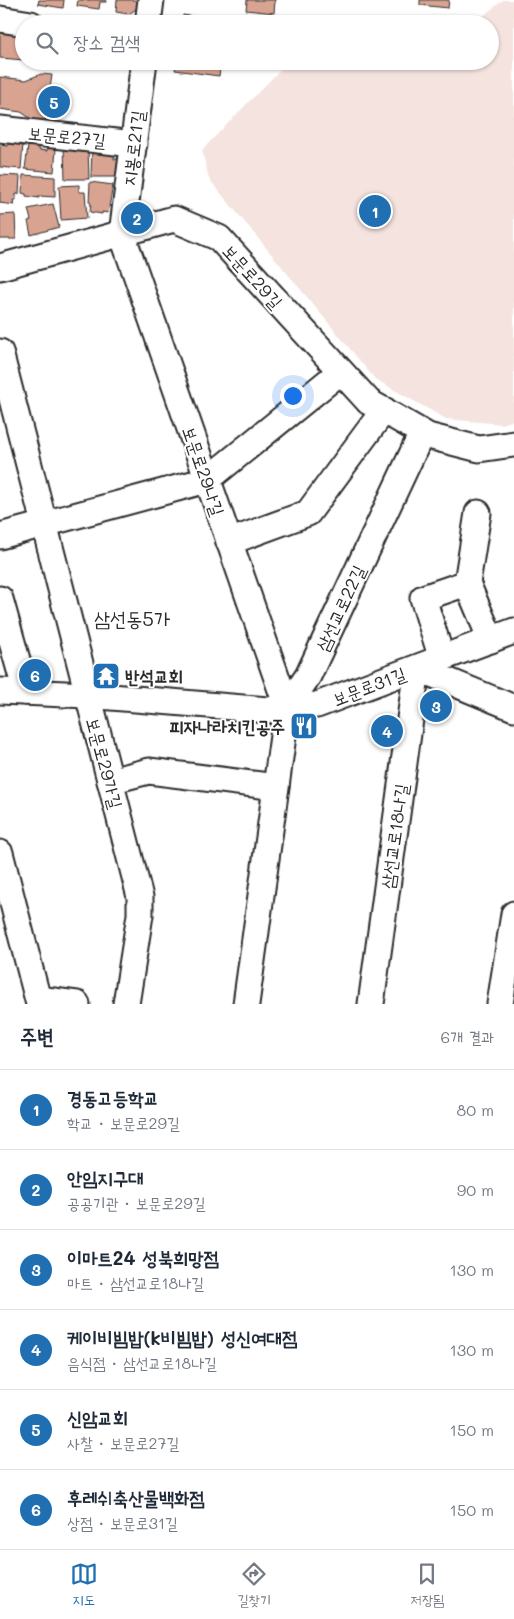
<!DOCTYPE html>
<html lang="ko">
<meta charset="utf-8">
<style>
:root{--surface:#fff;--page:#f6f6f7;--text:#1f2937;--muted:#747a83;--line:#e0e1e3;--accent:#1f6fb2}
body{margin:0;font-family:Mali,"Poor Story",sans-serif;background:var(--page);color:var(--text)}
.you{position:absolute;left:292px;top:395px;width:18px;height:18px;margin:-12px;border:4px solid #fff;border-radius:50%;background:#1a73e8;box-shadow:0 0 0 8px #1a73e833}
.badge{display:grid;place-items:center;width:32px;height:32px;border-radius:50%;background:var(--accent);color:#fff;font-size:16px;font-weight:700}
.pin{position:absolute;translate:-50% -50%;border:2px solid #fff;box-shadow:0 1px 5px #0006}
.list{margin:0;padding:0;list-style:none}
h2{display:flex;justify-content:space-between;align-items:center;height:65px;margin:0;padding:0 20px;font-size:21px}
h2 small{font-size:16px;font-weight:400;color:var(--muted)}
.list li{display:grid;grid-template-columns:32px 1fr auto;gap:15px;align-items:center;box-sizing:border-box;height:80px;padding:0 20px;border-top:1px solid var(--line)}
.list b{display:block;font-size:19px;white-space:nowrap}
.list p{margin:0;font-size:16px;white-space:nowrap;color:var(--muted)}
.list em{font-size:16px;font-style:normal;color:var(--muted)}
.icon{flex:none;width:28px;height:28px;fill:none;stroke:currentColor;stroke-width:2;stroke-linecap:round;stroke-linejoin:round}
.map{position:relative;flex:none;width:514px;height:1004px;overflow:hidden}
.search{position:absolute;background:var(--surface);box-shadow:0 1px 4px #0004;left:15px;right:15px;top:15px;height:55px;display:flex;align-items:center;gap:12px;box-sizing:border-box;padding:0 18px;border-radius:28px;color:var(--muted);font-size:19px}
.sheet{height:545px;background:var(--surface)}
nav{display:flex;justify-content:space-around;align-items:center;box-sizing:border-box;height:70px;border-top:1px solid var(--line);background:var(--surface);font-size:14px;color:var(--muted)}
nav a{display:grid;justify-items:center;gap:2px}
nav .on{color:var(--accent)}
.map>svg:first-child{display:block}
</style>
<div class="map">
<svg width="514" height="1004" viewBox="0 0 514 1004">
<rect width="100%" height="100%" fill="#fff"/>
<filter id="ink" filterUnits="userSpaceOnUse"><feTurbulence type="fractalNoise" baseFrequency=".02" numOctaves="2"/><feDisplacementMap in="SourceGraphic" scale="10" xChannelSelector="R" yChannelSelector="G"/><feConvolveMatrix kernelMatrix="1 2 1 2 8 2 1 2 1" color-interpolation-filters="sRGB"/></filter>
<g filter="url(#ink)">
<path fill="#f4e3de" d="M503 0H514V420L502 424 446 419 375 379 209 179 202 150 286 64 297 61H490V24H473Z"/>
<g fill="#d9a391" stroke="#2b2b2b">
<path d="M39 0H64L63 8 38 4Z"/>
<path d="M78 0H106V2H100L99 9 77 6Z"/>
<path d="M117 0H140V6L129 14 116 12Z"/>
<path d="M247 0H275L274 13 246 10Z"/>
<path d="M420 0H449L448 8 420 5Z"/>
<path d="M183 15 227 22 226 24H182Z"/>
<path d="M0 27 24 30V60L0 58Z"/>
<path d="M36 61H77L76 69 35 63Z"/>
<path d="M177 61H221L219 76 175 70Z"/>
<path d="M41 74 52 75 45 123 36 122 21 112 0 109V77L26 80Z"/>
<path d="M8 142 23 144 21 169 0 167V145L8 146Z"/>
<path d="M28 146 39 147V150L47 151V148L56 149 54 172 25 169Z"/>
<path d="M64 147H88L89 179H65Z"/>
<path d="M92 147 114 151V159H119L118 177H91Z"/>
<path d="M0 175 20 176 19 194H16V200H13L14 205 0 203Z"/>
<path d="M23 175 55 177V197L39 196V198L26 196V194L22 193Z"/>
<path d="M90 182 113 185 108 213 102 212V214L90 212 91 203 89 202Z"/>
<path d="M79 185V192H85L87 218 61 220 59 186Z"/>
<path d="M53 204 59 227 31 235 28 221 31 220 28 209Z"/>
<path d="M15 214 16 239H0V215Z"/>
</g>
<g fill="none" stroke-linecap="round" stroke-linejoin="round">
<defs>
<g id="minor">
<path d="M0 19 31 24"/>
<path d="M148 24 151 0"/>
<path d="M144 61 122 234 287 707"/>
<path d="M0 129 134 144"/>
<path d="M0 267 174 219 219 238 369 402 428 436 479 449 514 444"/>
<path d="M0 352 140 897V915L126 1004"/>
<path d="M478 513 467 583 491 640"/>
<path d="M0 536 207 480 340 372"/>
<path d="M229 542 308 513 384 410"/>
<path d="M0 599 26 692"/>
<path d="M442 659 423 598 467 583"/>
<path d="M0 691 87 695 268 710 287 707 317 705 514 631"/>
<path d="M110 781 149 771 276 787"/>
<path d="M0 853 39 1004"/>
<path d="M38 999 77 1004"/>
<path d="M246 1004 287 707 308 676 422 433"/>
<path d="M371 1004 417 668 514 708"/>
<path d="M500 1004 514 914"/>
</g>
</defs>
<use href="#minor" stroke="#2b2b2b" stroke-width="29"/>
<use href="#minor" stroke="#fff" stroke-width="25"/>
</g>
</g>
<defs>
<symbol id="temple-square" viewBox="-11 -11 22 22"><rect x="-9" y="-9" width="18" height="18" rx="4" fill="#1f6fb2" stroke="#fff"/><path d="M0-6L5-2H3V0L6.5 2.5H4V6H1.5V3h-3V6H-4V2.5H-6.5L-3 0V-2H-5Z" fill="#fff"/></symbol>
<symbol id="restaurant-square" viewBox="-11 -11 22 22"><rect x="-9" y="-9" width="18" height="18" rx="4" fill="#1f6fb2" stroke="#fff"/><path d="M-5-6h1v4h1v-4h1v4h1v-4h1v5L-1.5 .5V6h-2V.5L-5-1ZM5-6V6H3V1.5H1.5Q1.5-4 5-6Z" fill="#fff"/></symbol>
</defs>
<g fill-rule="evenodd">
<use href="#temple-square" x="90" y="660" width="32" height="32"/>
<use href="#restaurant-square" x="288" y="710" width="32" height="32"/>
</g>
<g text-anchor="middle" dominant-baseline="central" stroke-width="4" stroke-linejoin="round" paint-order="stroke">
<g font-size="18" fill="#2b2b2b" stroke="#fff">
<text transform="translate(67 136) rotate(6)">보문로27길</text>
<text transform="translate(133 148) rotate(-83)">지봉로21길</text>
<text transform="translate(253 276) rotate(48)">보문로29길</text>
<text transform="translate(204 471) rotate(71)">보문로29나길</text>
<text transform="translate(340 608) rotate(-65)">삼선교로22길</text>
<text transform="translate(369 686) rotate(-21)">보문로31길</text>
<text transform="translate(105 763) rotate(75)">보문로29가길</text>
<text transform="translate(394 836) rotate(-82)">삼선교로18나길</text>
</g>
<g font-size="18" font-weight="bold" fill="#2b2b2b" stroke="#fff" text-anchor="start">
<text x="125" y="676">반석교회</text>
<text x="285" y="726" text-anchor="end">피자나라치킨공주</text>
</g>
<g font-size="20" fill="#2b2b2b" stroke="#fff">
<text x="132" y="618">삼선동5가</text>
</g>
</g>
</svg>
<div class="you"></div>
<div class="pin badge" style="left:375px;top:211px">1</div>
<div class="pin badge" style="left:137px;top:218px">2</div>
<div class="pin badge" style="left:436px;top:706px">3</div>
<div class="pin badge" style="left:387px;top:731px">4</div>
<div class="pin badge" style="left:54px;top:102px">5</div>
<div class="pin badge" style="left:35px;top:675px">6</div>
<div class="search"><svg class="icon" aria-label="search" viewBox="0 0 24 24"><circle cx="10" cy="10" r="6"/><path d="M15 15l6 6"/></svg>장소 검색</div>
</div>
<section class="sheet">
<h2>주변<small>6개 결과</small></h2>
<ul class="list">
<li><span class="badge">1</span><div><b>경동고등학교</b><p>학교 · 보문로29길</p></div><em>80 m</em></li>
<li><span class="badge">2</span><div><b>안임지구대</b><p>공공기관 · 보문로29길</p></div><em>90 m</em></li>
<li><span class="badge">3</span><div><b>이마트24 성북희망점</b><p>마트 · 삼선교로18나길</p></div><em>130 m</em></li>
<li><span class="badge">4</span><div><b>케이비빔밥(k비빔밥) 성신여대점</b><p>음식점 · 삼선교로18나길</p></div><em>130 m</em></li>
<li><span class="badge">5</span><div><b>신암교회</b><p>사찰 · 보문로27길</p></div><em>150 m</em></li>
<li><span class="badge">6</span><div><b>후레쉬축산물백화점</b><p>상점 · 보문로31길</p></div><em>150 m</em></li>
</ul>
</section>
<nav>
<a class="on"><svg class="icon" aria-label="map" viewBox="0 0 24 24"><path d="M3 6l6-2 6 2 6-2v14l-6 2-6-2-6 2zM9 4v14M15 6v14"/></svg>지도</a>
<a><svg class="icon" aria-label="directions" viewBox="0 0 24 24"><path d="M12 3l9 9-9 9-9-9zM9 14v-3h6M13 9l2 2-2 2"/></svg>길찾기</a>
<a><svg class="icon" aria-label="saved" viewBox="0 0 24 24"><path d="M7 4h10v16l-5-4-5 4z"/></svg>저장됨</a>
</nav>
